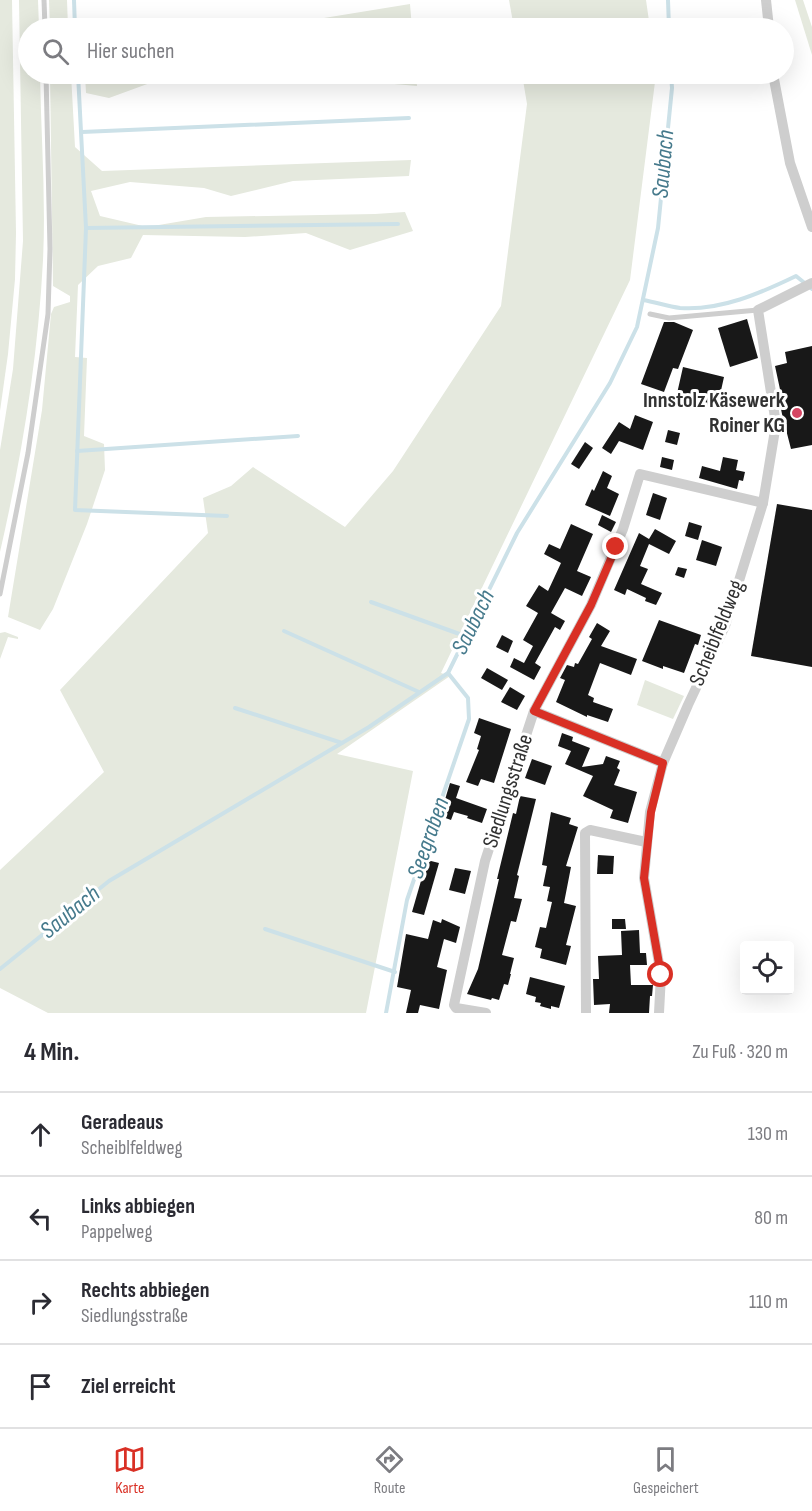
<!DOCTYPE html>
<html lang="de">
<meta charset="utf-8">
<style>
:root{--surface:#fff;--page:#f7f7f7;--text:#2b2b33;--muted:#7c7c81;--line:#e1e1e2;--accent:#d93025}
body{margin:0;font-family:"Sofia Sans Condensed",sans-serif;background:var(--page);color:var(--text)}
.controls{position:absolute;right:18px;bottom:18px;display:grid;overflow:hidden;border-radius:6px;box-shadow:0 6px 24px #0002}
.controls button{width:54px;height:54px;display:grid;place-items:center;padding:0;border:0;border-bottom:2px solid var(--line);background:var(--surface);color:var(--text);font:30px sans-serif}
.stop{position:absolute;width:18px;height:18px;margin:-14px;border:4px solid #d93025;border-radius:50%;background:#fff}
.stop.end{background:#d93025;border-color:#fff;box-shadow:0 2px 6px #0008}
.list{margin:0;padding:0;list-style:none}
h2{display:flex;justify-content:space-between;align-items:center;height:78px;margin:0;padding:0 24px;font-size:26px}
h2 small{font-size:20px;font-weight:400;color:var(--muted)}
.list li{display:grid;grid-template-columns:39px 1fr auto;gap:18px;align-items:center;box-sizing:border-box;height:84px;padding:0 24px;border-top:2px solid var(--line)}
.list b{display:block;font-size:22px;white-space:nowrap}
.list p{margin:0;font-size:20px;white-space:nowrap;color:var(--muted)}
.list em{font-size:20px;font-style:normal;color:var(--muted)}
.icon{flex:none;width:33px;height:33px;fill:none;stroke:currentColor;stroke-width:2;stroke-linecap:round;stroke-linejoin:round}
.map{position:relative;flex:none;width:812px;height:1013px;overflow:hidden}
.search{position:absolute;background:var(--surface);box-shadow:0 6px 24px #0002;left:18px;right:18px;top:18px;height:66px;display:flex;align-items:center;gap:15px;box-sizing:border-box;padding:0 21px;border-radius:33px;color:var(--muted);font-size:22px}
.sheet{height:414px;background:var(--surface)}
nav{display:flex;justify-content:space-around;align-items:center;box-sizing:border-box;height:84px;border-top:2px solid var(--line);background:var(--surface);font-size:16px;color:var(--muted)}
nav a{display:grid;justify-items:center;gap:3px}
nav .on{color:var(--accent)}
.map>svg:first-child{display:block}
</style>
<div class="map">
<svg width="812" height="1013" viewBox="0 0 812 1013">
<rect width="100%" height="100%" fill="#fff"/>
<g fill="#e5e9de">
<path d="M0 0H12L16 233 15 279 8 354 0 411Z"/>
<path d="M19 0H38L39 28H28V74H40C41 136 46 198 43 260 38 358 22 456 0 552V450L13 369 23 241Z"/>
<path d="M49 0H67L68 28H50Z"/>
<path d="M509 0H646L650 28H514Z"/>
<path d="M795 0H803L812 27V55Z"/>
<path d="M410 4 412 28H82V21L287 24Z"/>
<path d="M50 74H71L75 147 102 171 411 160 409 176 293 181 231 196 204 188 130 182 91 191 100 216 147 227 206 217 375 214 405 212 413 231 350 250 306 233 245 237 143 235 131 258 98 266 78 285 75 357 87 358 84 436 104 444 105 470 87 524 53 609 40 630 8 617 42 410 51 314 54 307 70 302V296L53 286Z"/>
<path d="M85 74H416L417 86 337 79 276 83 227 80 150 83 109 98 86 93Z"/>
<path d="M522 74H656L630 280 441 673 450 676 337 754 413 771 366 1013H48L0 988V870L104 772 60 690 208 533 203 498 231 486 253 467 345 527 393 471 501 306 527 104Z"/>
<path d="M5 632 18 637V639L8 637 0 659V633Z"/>
<path d="M645 680 684 696 673 719 637 705Z"/>
</g>
<g fill="none" stroke-linecap="round" stroke-linejoin="round">
<g stroke="#cce1e8" stroke-width="4">
<path d="M74 0 75 28"/>
<path d="M668 0 669 28"/>
<path d="M78 74 86 228 75 510 227 516"/>
<path d="M82 132 409 118"/>
<path d="M86 228 398 224"/>
<path d="M643 300C655 302 667 306 680 308 720 311 761 293 796 276L812 289"/>
<path d="M77 451 298 436"/>
<path d="M371 602 465 636"/>
<path d="M284 631 419 692"/>
<path d="M235 708 342 743"/>
<path d="M265 929 395 972"/>
<path d="M0 969 109 881 369 727 448 673 517 533 610 383 637 327 658 228 672 88 671 74"/>
<path d="M386 1013 407 900 469 719 468 698 448 673"/>
</g>
</g>
<g fill="#181818">
<path d="M747 319 758 358 730 367 718 328Z"/>
<path d="M664 322H674L693 330 678 369 673 368 664 392 641 384Z"/>
<path d="M812 346V445L791 449 782 414 781 409 784 408 775 366 787 363 785 352Z"/>
<path d="M683 367 724 377 718 404 714 403 713 407 676 398Z"/>
<path d="M635 415 653 422 643 450 619 441 611 454 602 448 619 422 630 429Z"/>
<path d="M668 430 680 433 677 445 665 442Z"/>
<path d="M585 442 593 448 579 469 571 464Z"/>
<path d="M662 457 674 460 672 470 660 467Z"/>
<path d="M723 457 738 460 736 470 745 472 743 481 739 480 737 489 699 478 702 466 720 471Z"/>
<path d="M603 471 612 476 607 488 619 494 610 516 585 505 592 489 594 491Z"/>
<path d="M653 493 667 498 660 520 646 515Z"/>
<path d="M777 504 812 510V667L751 656Z"/>
<path d="M602 515 616 522 611 532 598 525Z"/>
<path d="M689 522 702 526 698 540 685 536Z"/>
<path d="M571 524 593 534 577 571 591 577 582 596 565 588 551 613 565 621 560 630 555 627 535 663 541 667 534 680 510 667 514 658 524 663 533 646 523 640 538 613 526 606 539 585 548 591 561 563 544 554 549 544 560 549Z"/>
<path d="M655 529 676 541 669 554 649 544 640 566 648 569 641 584 662 593 656 605 645 601 646 598 627 589 625 595 614 590 639 533 649 539Z"/>
<path d="M702 540 722 547 716 566 696 560Z"/>
<path d="M678 567 687 569 684 578 675 575Z"/>
<path d="M659 620 701 635 698 645 695 644 684 673 663 666V669L642 661Z"/>
<path d="M597 623 610 631 601 646 637 659 631 675 600 663 588 695 594 698 593 702 613 709 608 722 587 715V717L556 702 565 680 560 678 567 665 574 667 575 663 578 664 592 639 589 637Z"/>
<path d="M502 635 513 641 508 653 496 647Z"/>
<path d="M487 668 508 680 502 690 481 678Z"/>
<path d="M510 687 525 696 517 710 501 702Z"/>
<path d="M479 718 511 729 494 783 481 779 478 786 466 782 479 750 477 749 481 736 474 733Z"/>
<path d="M562 733 573 737 572 741 590 748 582 767 603 764 606 756 620 761 617 768 620 770 614 785 637 792 628 823 610 818 613 810 583 796 593 776 565 764 571 751 558 746Z"/>
<path d="M532 759 552 766 545 785 525 778Z"/>
<path d="M450 783 460 786 456 798 487 809 482 823 467 818 468 816 454 812 451 820 440 816Z"/>
<path d="M520 796 536 799 517 875 519 876 514 898 522 899 516 922 511 921 502 955 514 958 510 974H511L508 985 504 984 499 1000 492 998 491 1000 467 994 478 969 499 879H497L513 813 516 814Z"/>
<path d="M551 812 571 818 569 824 578 827 566 866 571 867 564 903 576 906 566 945 571 946 566 965 540 958 542 949 535 947 540 927 546 928 552 902 547 901 550 887 543 886 547 866 542 865Z"/>
<path d="M598 855 614 856 613 874H597Z"/>
<path d="M427 860 439 863 424 915 412 912Z"/>
<path d="M455 868 471 871 465 894 449 890Z"/>
<path d="M442 919 460 927 456 943 444 939 437 967 447 970 439 1009 420 1005 418 1013H406L411 990 397 987 406 934 428 939 433 920 441 923Z"/>
<path d="M612 919H625L626 929H612Z"/>
<path d="M639 930 640 953H646L647 965H630L631 985H653L652 996H650L649 1013H609L610 1004 594 1005 593 979H599L598 956 622 955 621 931Z"/>
<path d="M530 977 565 986 559 1008 551 1006V1009L540 1006 541 1003 535 1002 536 997 526 994Z"/>
</g>
<g fill="none" stroke-linecap="round" stroke-linejoin="round">
<g stroke="#cecece" stroke-width="5">
<path d="M44 0 45 28"/>
<path d="M650 314 669 318 758 310"/>
<path d="M0 594 28 453 48 314 50 249 46 74"/>
</g>
<g stroke="#cecece" stroke-width="10">
<path d="M766 0 769 28"/>
<path d="M773 74 790 163 812 227"/>
<path d="M534 711 663 763"/>
<path d="M486 1013 456 1008 454 1005 485 861 534 711 591 605 623 529 640 474 763 503"/>
<path d="M586 1013 585 833 590 830 646 842"/>
<path d="M659 1013 661 975 644 878 650 812 663 763 688 705 725 626 763 503 776 424 758 310 812 283"/>
</g>
</g>
<g fill="none" stroke-linecap="round" stroke-linejoin="round">
<path stroke="#d93025" stroke-width="8" d="M616 547 591 605 534 711 663 763 651 812 644 878 661 975"/>
</g>
<circle fill="#d54663" stroke="#fff" stroke-width="2" cx="797" cy="413" r="6"/>
<g text-anchor="middle" dominant-baseline="central" stroke-width="6" stroke-linejoin="round" paint-order="stroke">
<g font-size="22" font-weight="bold" fill="#313131" stroke="#fff" text-anchor="end">
<text x="785" y="400">Innstolz Käsewerk<tspan x="785" dy="25">Roiner KG</tspan></text>
</g>
<g font-size="22" fill="#313131" stroke="#fff">
<text transform="translate(717 633) rotate(-68)">Scheiblfeldweg</text>
<text transform="translate(508 791) rotate(-72)">Siedlungsstraße</text>
</g>
<g font-size="24" font-style="italic" fill="#467a8c" stroke="#fff">
<text transform="translate(663 164) rotate(-85)">Saubach</text>
<text transform="translate(473 622) rotate(-64)">Saubach</text>
<text transform="translate(428 838) rotate(-71)">Seegraben</text>
<text transform="translate(70 912) rotate(-39)">Saubach</text>
</g>
</g>
</svg>
<div class="controls">
<button><svg class="icon" aria-label="locate" viewBox="0 0 24 24"><circle cx="12" cy="12" r="6"/><path d="M12 2v4M12 18v4M2 12h4M18 12h4"/></svg></button>
</div>
<div class="stop" style="left:661px;top:975px"></div>
<div class="stop end" style="left:616px;top:547px"></div>
<div class="search"><svg class="icon" aria-label="search" viewBox="0 0 24 24"><circle cx="10" cy="10" r="6"/><path d="M15 15l6 6"/></svg>Hier suchen</div>
</div>
<section class="sheet">
<h2>4 Min.<small>Zu Fuß · 320 m</small></h2>
<ul class="list">
<li><svg class="icon" aria-label="ahead" viewBox="0 0 24 24"><path d="M12 20V5M6 11l6-6 6 6"/></svg><div><b>Geradeaus</b><p>Scheiblfeldweg</p></div><em>130 m</em></li>
<li><svg class="icon" aria-label="left" viewBox="0 0 24 24"><path d="M17 20v-9H6M10 6l-5 5 5 5"/></svg><div><b>Links abbiegen</b><p>Pappelweg</p></div><em>80 m</em></li>
<li><svg class="icon" aria-label="right" viewBox="0 0 24 24"><path d="M7 20v-9h11M14 6l5 5-5 5"/></svg><div><b>Rechts abbiegen</b><p>Siedlungsstraße</p></div><em>110 m</em></li>
<li><svg class="icon" aria-label="arrive" viewBox="0 0 24 24"><path d="M6 21V4h12l-3 4 3 4H6"/></svg><div><b>Ziel erreicht</b></div></li>
</ul>
</section>
<nav>
<a class="on"><svg class="icon" aria-label="map" viewBox="0 0 24 24"><path d="M3 6l6-2 6 2 6-2v14l-6 2-6-2-6 2zM9 4v14M15 6v14"/></svg>Karte</a>
<a><svg class="icon" aria-label="directions" viewBox="0 0 24 24"><path d="M12 3l9 9-9 9-9-9zM9 14v-3h6M13 9l2 2-2 2"/></svg>Route</a>
<a><svg class="icon" aria-label="saved" viewBox="0 0 24 24"><path d="M7 4h10v16l-5-4-5 4z"/></svg>Gespeichert</a>
</nav>
